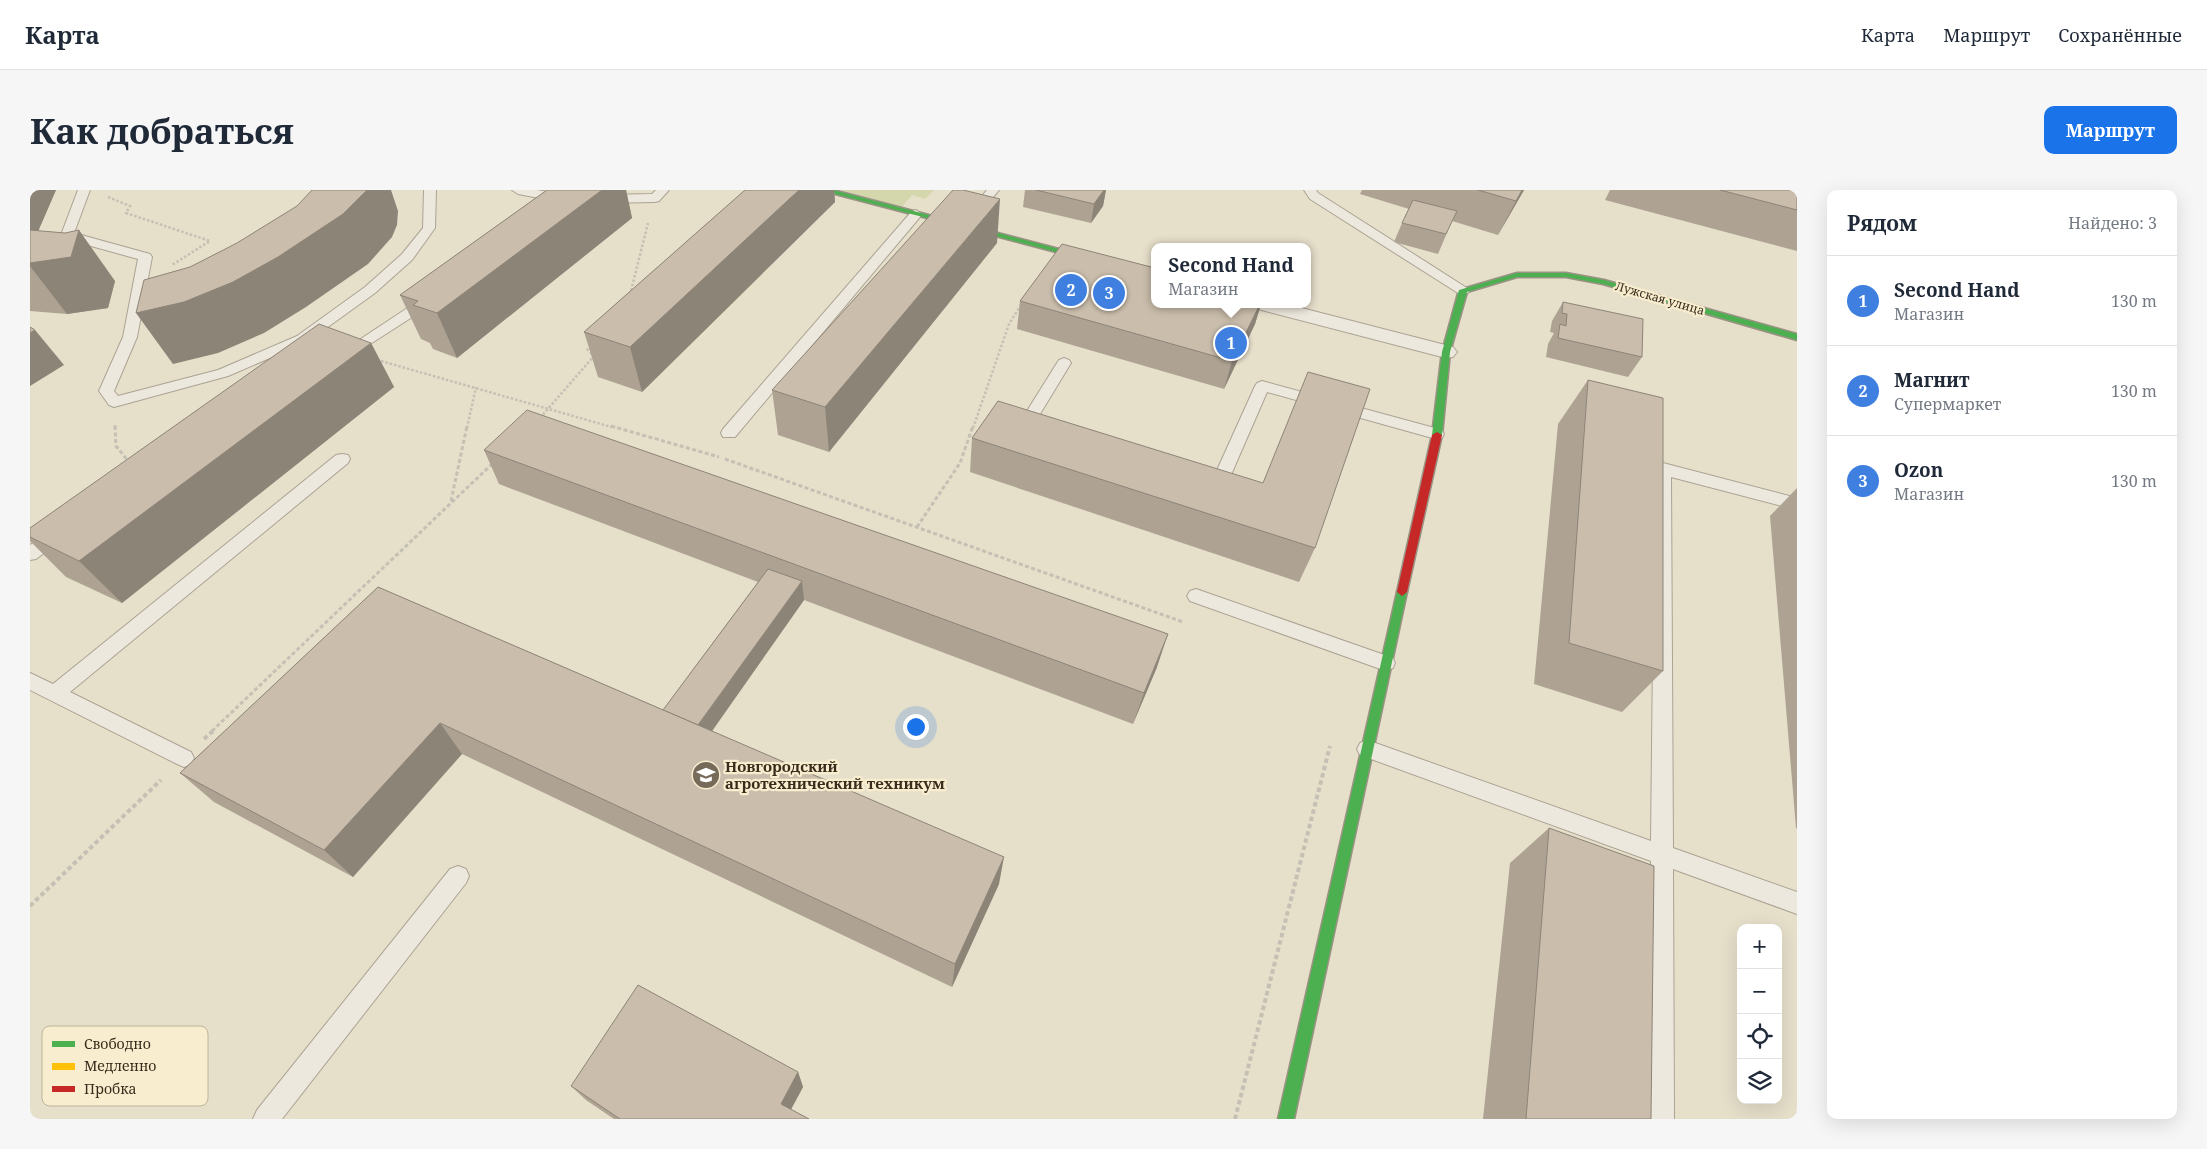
<!DOCTYPE html>
<html lang="ru">
<meta charset="utf-8">
<style>
:root{--surface:#fff;--page:#f6f6f7;--text:#1f2937;--muted:#747a83;--line:#e0e1e3;--accent:#1a73e8}
body{margin:0;font-family:"Noto Serif",serif;background:var(--page);color:var(--text)}
.controls{position:absolute;right:15px;bottom:15px;display:grid;overflow:hidden;border-radius:10px;box-shadow:0 5px 20px #0002}
.controls button{width:45px;height:45px;display:grid;place-items:center;padding:0;border:0;border-bottom:1px solid var(--line);background:var(--surface);color:var(--text);font:25px sans-serif}
.you{position:absolute;left:885px;top:536px;width:18px;height:18px;margin:-12px;border:4px solid #fff;border-radius:50%;background:#1a73e8;box-shadow:0 0 0 8px #1a73e833}
.badge{display:grid;place-items:center;width:32px;height:32px;border-radius:50%;background:var(--accent);color:#fff;font-size:16px;font-weight:700}
.pin{position:absolute;translate:-50% -50%;border:2px solid #fff;box-shadow:0 1px 5px #0006}
.popup{position:absolute;left:1121px;top:53px;width:160px;height:65px;box-sizing:border-box;display:grid;place-content:center;border-radius:10px;background:var(--surface);filter:drop-shadow(0 1px 4px #0005);font-size:16px;white-space:nowrap;color:var(--muted)}
.popup b{font-size:19px;color:var(--text)}
.popup::after{content:'';position:absolute;left:50%;top:100%;margin-left:-10px;border:10px solid transparent;border-top-color:var(--surface)}
.list{margin:0;padding:0;list-style:none}
h2{display:flex;justify-content:space-between;align-items:center;height:65px;margin:0;padding:0 20px;font-size:21px}
h2 small{font-size:16px;font-weight:400;color:var(--muted)}
.list li{display:grid;grid-template-columns:32px 1fr auto;gap:15px;align-items:center;box-sizing:border-box;height:90px;padding:0 20px;border-top:1px solid var(--line)}
.list b{display:block;font-size:19px;white-space:nowrap}
.list p{margin:0;font-size:16px;white-space:nowrap;color:var(--muted)}
.list em{font-size:16px;font-style:normal;color:var(--muted)}
.icon{flex:none;width:28px;height:28px;fill:none;stroke:currentColor;stroke-width:2;stroke-linecap:round;stroke-linejoin:round}
.map{position:relative;flex:none;width:1767px;height:929px;overflow:hidden;border-radius:10px}
header{display:flex;align-items:center;gap:30px;box-sizing:border-box;height:70px;padding:0 25px;background:var(--surface);border-bottom:1px solid var(--line)}
header strong{font-size:24px}
nav{display:flex;gap:28px;margin-inline-start:auto;font-size:18px}
.intro{display:flex;align-items:center;justify-content:space-between;box-sizing:border-box;height:120px;padding:0 30px}
h1{margin:0;font-size:35px}
.button{padding:12px 22px;border-radius:10px;background:var(--accent);color:#fff;font-size:18px;font-weight:700}
main{display:flex;gap:30px;padding:0 30px}
aside{flex:1;background:var(--surface);border-radius:10px;box-shadow:0 5px 20px #0002}
.map>svg:first-child{display:block}
</style>
<header>
<strong>Карта</strong>
<nav><a>Карта</a><a>Маршрут</a><a>Сохранённые</a></nav>
</header>
<div class="intro"><h1>Как добраться</h1><a class="button">Маршрут</a></div>
<main>
<div class="map">
<svg width="1767" height="929" viewBox="0 0 1767 929">
<rect width="100%" height="100%" fill="#e6dfca"/>
<path fill="#d4d7ab" d="M810 0H904L895 9 882 5 872 17Z"/>
<g fill="none" stroke-linecap="round" stroke-linejoin="round">
<defs>
<g id="lane">
<path d="M48 0H60L44 43 120 64 122 67 107 147 84 201 88 206 188 180 267 146 335 97 372 64 393 38 394 0H406L405 38 382 70 345 103 277 152 198 186 84 217 79 215 69 201 93 147 108 69 32 48 31 45Z"/>
<path d="M482 0H507L539 6 541 9 535 13 488 4Z"/>
<path d="M626 0H639L629 11 625 12 573 13 567 9 573 5 622 4Z"/>
<path d="M957 0H969L946 28H938L936 25Z"/>
<path d="M1274 0H1286L1288 3 1440 100 1438 103H1428L1280 9Z"/>
<path d="M886 20 892 24 890 27 705 247H693L691 243 693 239 882 21Z"/>
<path d="M399 106 406 110 404 113 320 167H310L308 164 394 107Z"/>
<path d="M1034 168 1039 170 1041 173 1004 234 1010 239 1007 243 1002 244 990 241 987 237 1027 173 1029 170Z"/>
<path d="M1232 191 1412 240 1414 244 1412 248 1406 249 1237 202 1194 301C1186 303 1177 301 1173 294L1175 290 1183 289 1225 196 1227 193Z"/>
<path d="M312 264 318 265 320 269 318 273 40 502 161 562 164 568 161 574 154 577 147 574 0 500V483L23 494 306 265Z"/>
<path d="M1633 273 1767 308V320L1641 287 1643 658 1767 702V724L1643 679 1644 929H1618L1621 671 1330 565 1327 559 1330 553 1337 550 1621 651 1625 279 1627 275Z"/>
<path d="M27 339 33 341 36 345 33 349 6 369 0 370V355L21 341Z"/>
<path d="M1166 399 1363 468 1365 473 1363 478 1356 481 1160 411 1157 406 1160 401Z"/>
<path d="M428 676 436 679 439 686 436 693 252 929H223L227 920 420 679Z"/>
</g>
<path id="street" d="M1221 114H1256L1423 157 1427 162 1423 167 1416 168 1224 118Z"/>
<g id="fast">
<path d="M790 0H803L1125 84V88Z"/>
<path d="M1487 83H1536L1574 90 1767 144V150L1573 94 1536 87H1487L1437 102 1420 162 1412 245 1410 247H1404L1402 245 1412 162 1429 100Z"/>
<path d="M1372 398 1377 402 1264 929H1248L1367 402Z"/>
</g>
<path id="jam" d="M1407 242 1412 245 1377 402 1372 406 1367 402 1402 245Z"/>
</defs>
<use href="#lane" stroke="#aba394" stroke-width="2"/>
<use href="#street" stroke="#aba394" stroke-width="2"/>
<use href="#fast" stroke="#9a9384" stroke-width="3"/>
<use href="#jam" stroke="#9a9384" stroke-width="3"/>
<g stroke="#c5c0b4" stroke-width="2.5" stroke-dasharray="2.5 2" stroke-linecap="butt">
<path d="M78 7 100 16 96 23 180 51 142 75"/>
<path d="M600 105 618 33"/>
<path d="M351 171 585 238"/>
<path d="M510 228 564 166 556 158"/>
<path d="M85 235V238"/>
<path d="M437 238 446 197"/>
<path d="M943 238 979 134 991 115"/>
</g>
<g stroke="#c5c0b4" stroke-width="3" stroke-dasharray="4 2.5" stroke-linecap="butt">
<path d="M85 236 86 256 98 271"/>
<path d="M581 236 689 267"/>
<path d="M695 269 1153 432"/>
<path d="M421 311 437 236"/>
<path d="M887 337 930 273 943 236"/>
<path d="M182 541 462 274"/>
</g>
<g stroke="#c5c0b4" stroke-width="4" stroke-dasharray="4.5 3" stroke-linecap="butt">
<path d="M174 549 184 540"/>
<path d="M0 716 131 590"/>
<path d="M1205 929 1300 556"/>
</g>
<use href="#lane" fill="#ede8dd" fill-rule="evenodd"/>
<use href="#street" fill="#ede8dd" fill-rule="evenodd"/>
<use href="#fast" fill="#4caf50" fill-rule="evenodd"/>
<use href="#jam" fill="#c62828" fill-rule="evenodd"/>
</g>
<g fill="#aea393">
<path d="M0 0H26L8 41 85 91 78 118 37 124 0 121Z"/>
<path d="M517 0H596L602 28 427 168 403 159 400 153 391 149 370 105Z"/>
<path d="M715 0H804L805 12 612 202 568 187 554 142Z"/>
<path d="M995 0H1076L1073 16 1061 33 993 17Z"/>
<path d="M1332 0H1494L1468 45 1422 31 1408 64 1364 52 1372 33 1379 19 1330 4Z"/>
<path d="M1580 0H1767V61L1575 10Z"/>
<path d="M967 53 799 262 748 245 742 200Z"/>
<path d="M990 111 1125 114H1231L1225 134 1194 199 987 139Z"/>
<path d="M1533 112 1612 167 1598 187 1516 167 1518 154 1524 143 1520 142 1522 131Z"/>
<path d="M341 153 364 197 92 413 36 387 0 351V338Z"/>
<path d="M1558 190 1633 481 1592 522 1504 494 1528 234Z"/>
<path d="M942 248 1233 293 1285 358 1269 392 940 282Z"/>
<path d="M454 260 1127 477 1103 534 774 410 682 541 969 694 922 797 432 564 323 687 184 612 150 583 348 397 633 520 728 392 469 294Z"/>
<path d="M1767 298V639L1766 638 1740 326Z"/>
<path d="M1519 638 1621 929H1453L1480 673Z"/>
<path d="M768 882 773 897 761 919 779 929H584L556 910 541 896Z"/>
</g>
<g fill="#8d8478">
<path d="M0 0H26L0 60Z"/>
<path d="M337 0H361L368 21 367 35 362 47 338 74 276 117 234 143 188 163 143 174 106 123Z"/>
<path d="M572 0H596L602 28 427 168 407 123Z"/>
<path d="M769 0H804L805 12 612 202 600 157Z"/>
<path d="M1074 0H1076L1073 16 1061 33 1064 14Z"/>
<path d="M1492 0H1494L1468 45 1486 11Z"/>
<path d="M970 9 967 53 799 262 795 217Z"/>
<path d="M49 40 85 91 78 118 37 124 0 76V71Z"/>
<path d="M1230 114H1231L1225 134 1194 199 1202 171Z"/>
<path d="M5 140 34 175 0 196V143Z"/>
<path d="M341 153 364 197 92 413 49 371Z"/>
<path d="M772 391 774 410 668 561 662 544Z"/>
<path d="M1138 444 1127 477 1103 534 1114 503Z"/>
<path d="M410 533 432 564 323 687 294 660Z"/>
<path d="M974 667 969 694 922 797 925 774Z"/>
<path d="M768 882 773 897 757 927 751 914Z"/>
</g>
<g fill="#cabdab" stroke="#8d8478">
<path d="M282 0H337L313 24 248 67 203 92 154 112 106 123 114 90 160 77 207 53 267 16Z"/>
<path d="M517 0H572L407 123 383 115 388 111 370 105Z"/>
<path d="M715 0H769L600 157 554 142Z"/>
<path d="M923 0H933L970 9 795 217 742 200Z"/>
<path d="M1006 0H1074L1064 14Z"/>
<path d="M1448 0H1492L1486 11Z"/>
<path d="M1690 0H1767V20Z"/>
<path d="M1383 10 1427 21 1416 44 1372 33Z"/>
<path d="M0 40 35 43 49 40 41 67 0 73Z"/>
<path d="M1032 54 1125 78V114H1230L1202 171 990 111Z"/>
<path d="M1533 112 1613 129 1612 167 1528 148 1530 134 1536 136 1537 124 1532 123Z"/>
<path d="M289 134 341 153 49 371 0 347V338Z"/>
<path d="M0 137 5 140 0 143Z"/>
<path d="M1278 182 1340 199 1285 358 942 248 968 211 1233 293Z"/>
<path d="M1558 190 1633 208V481L1539 453Z"/>
<path d="M497 220 1138 444 1114 503 454 260Z"/>
<path d="M738 379 772 391 668 535 633 520Z"/>
<path d="M348 397 974 667 925 774 410 533 294 660 150 583Z"/>
<path d="M1519 638 1624 676 1621 929H1496Z"/>
<path d="M608 795 768 882 751 914 779 929H590L541 896Z"/>
</g>
<defs>
<symbol id="university-disc" viewBox="-11 -11 22 22"><circle r="9.5" fill="#766b59" stroke="#f8eecf"/><path d="M0-5L7-2L0 1L-7-2ZM-4 1L0 2.5L4 1V4Q0 6-4 4Z" fill="#fff"/></symbol>
</defs>
<g fill-rule="evenodd">
<use href="#university-disc" x="660" y="569" width="32" height="32"/>
</g>
<g text-anchor="middle" dominant-baseline="central" stroke-width="4.5" stroke-linejoin="round" paint-order="stroke">
<g font-size="12" fill="#392c1c" stroke="#f8eecf">
<text transform="translate(1630 108) rotate(16)">Лужская улица</text>
</g>
<g font-size="15" font-weight="bold" fill="#392c1c" stroke="#f8eecf" text-anchor="start">
<text x="695" y="576">Новгородский<tspan x="695" dy="17">агротехнический техникум</tspan></text>
</g>
</g>
<rect x="12" y="836" width="166" height="80" rx="8" fill="#f8eecf" stroke="#bfb499" stroke-width="1"/>
<rect x="22" y="851" width="23" height="6" fill="#4caf50"/>
<rect x="22" y="873" width="23" height="7" fill="#ffc107"/>
<rect x="22" y="896" width="23" height="6" fill="#c62828"/>
<g font-size="14" fill="#392c1c">
<text x="54" y="859">Свободно</text>
<text x="54" y="881">Медленно</text>
<text x="54" y="904">Пробка</text>
</g>
</svg>
<div class="controls">
<button>+</button>
<button>−</button>
<button><svg class="icon" aria-label="locate" viewBox="0 0 24 24"><circle cx="12" cy="12" r="6"/><path d="M12 2v4M12 18v4M2 12h4M18 12h4"/></svg></button>
<button><svg class="icon" aria-label="layers" viewBox="0 0 24 24"><path d="M12 4l9 5-9 5-9-5zM3 14l9 5 9-5"/></svg></button>
</div>
<div class="you"></div>
<div class="pin badge" style="left:1201px;top:153px;background:#3f7fe0">1</div>
<div class="popup"><b>Second Hand</b>Магазин</div>
<div class="pin badge" style="left:1041px;top:100px;background:#3f7fe0">2</div>
<div class="pin badge" style="left:1079px;top:103px;background:#3f7fe0">3</div>
</div>
<aside>
<h2>Рядом<small>Найдено: 3</small></h2>
<ul class="list">
<li><span class="badge" style="background:#3f7fe0">1</span><div><b>Second Hand</b><p>Магазин</p></div><em>130 m</em></li>
<li><span class="badge" style="background:#3f7fe0">2</span><div><b>Магнит</b><p>Супермаркет</p></div><em>130 m</em></li>
<li><span class="badge" style="background:#3f7fe0">3</span><div><b>Ozon</b><p>Магазин</p></div><em>130 m</em></li>
</ul>
</aside>
</main>
